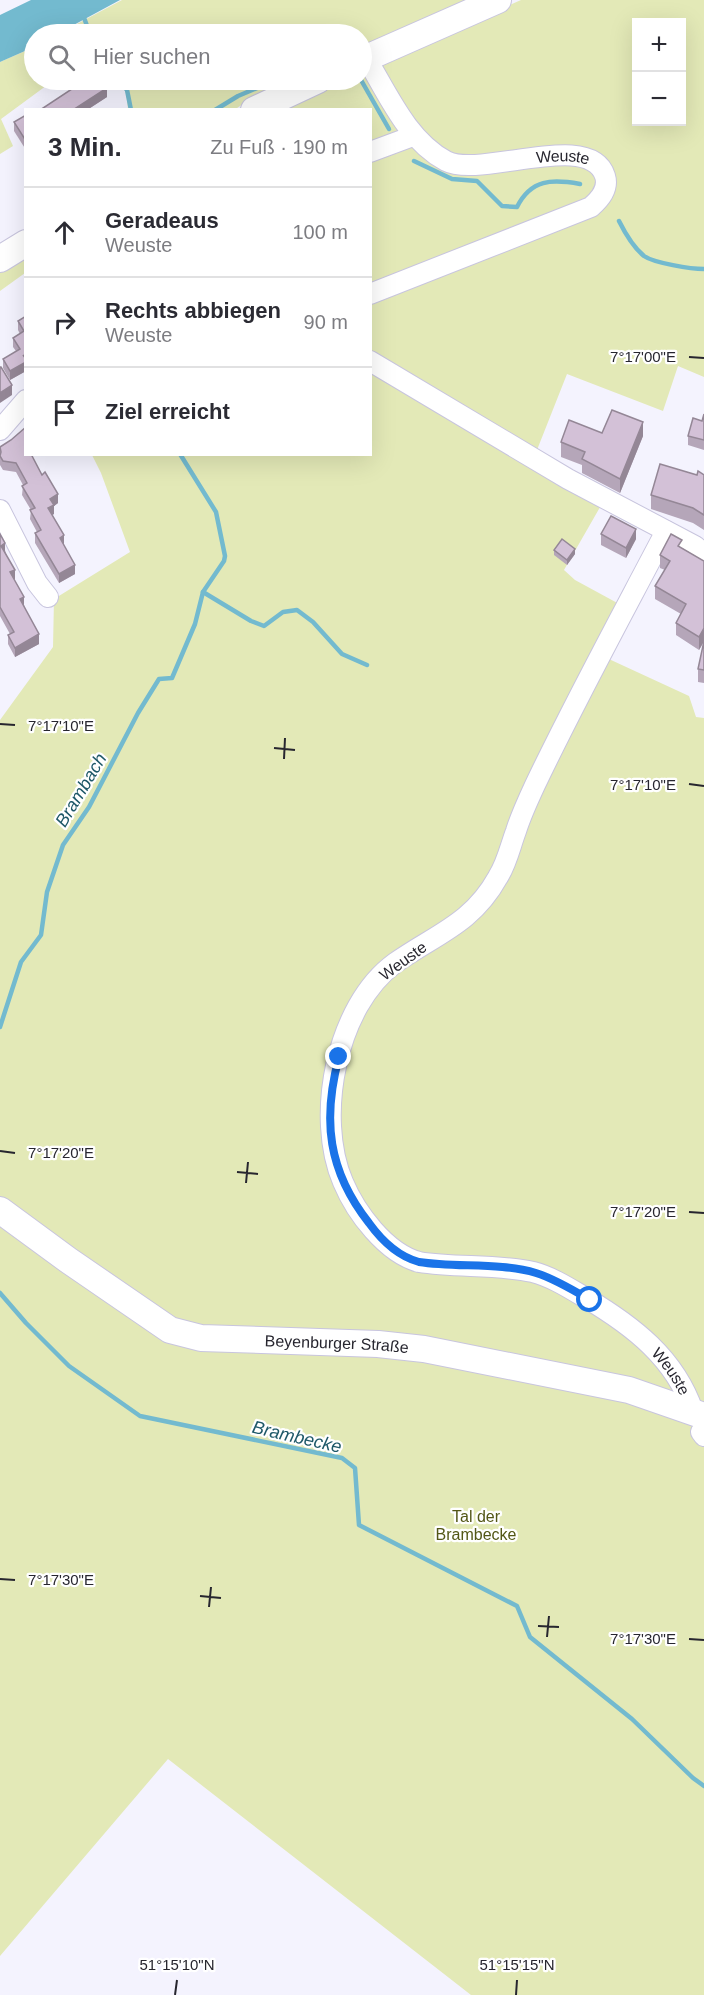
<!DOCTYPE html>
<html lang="de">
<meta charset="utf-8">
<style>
:root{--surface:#fff;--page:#f7f7f7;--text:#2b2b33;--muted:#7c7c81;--line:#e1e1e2}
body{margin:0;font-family:Helvetica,sans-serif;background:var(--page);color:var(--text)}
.controls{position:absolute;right:18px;top:18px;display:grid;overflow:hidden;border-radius:0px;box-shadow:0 6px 24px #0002}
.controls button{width:54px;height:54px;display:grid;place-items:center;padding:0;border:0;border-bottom:2px solid var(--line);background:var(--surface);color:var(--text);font:30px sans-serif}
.stop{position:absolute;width:18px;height:18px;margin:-14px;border:4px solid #1a73e8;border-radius:50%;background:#fff}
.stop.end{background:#1a73e8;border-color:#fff;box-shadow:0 2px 6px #0008}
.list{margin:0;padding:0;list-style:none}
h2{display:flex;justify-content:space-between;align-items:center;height:78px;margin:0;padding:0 24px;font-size:26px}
h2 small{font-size:20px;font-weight:400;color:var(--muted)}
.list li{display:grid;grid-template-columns:39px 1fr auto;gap:18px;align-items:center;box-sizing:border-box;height:90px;padding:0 24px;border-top:2px solid var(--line)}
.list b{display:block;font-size:22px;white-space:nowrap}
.list p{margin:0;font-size:20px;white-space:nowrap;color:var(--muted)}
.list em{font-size:20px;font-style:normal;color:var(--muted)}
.icon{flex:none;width:33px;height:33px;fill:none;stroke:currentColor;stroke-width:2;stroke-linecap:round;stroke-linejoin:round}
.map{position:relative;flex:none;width:704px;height:1995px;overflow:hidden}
.search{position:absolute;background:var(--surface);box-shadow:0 6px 24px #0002;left:24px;top:24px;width:348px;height:66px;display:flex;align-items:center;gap:15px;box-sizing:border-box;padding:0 21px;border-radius:33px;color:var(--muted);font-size:22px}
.panel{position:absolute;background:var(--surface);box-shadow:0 6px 24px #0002;left:24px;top:108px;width:348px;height:348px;border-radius:0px}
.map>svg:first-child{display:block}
</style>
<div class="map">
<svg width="704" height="1995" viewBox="0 0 704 1995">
<rect width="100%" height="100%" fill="#f4f3fe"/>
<g fill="#e3e9b7" fill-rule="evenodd">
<path d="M122 0H476L362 50V34H58Z"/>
<path d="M521 0H704V377L678 366 663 411 567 374 535 455 607 495 564 570 575 580 621 605 598 654 689 696 696 717 704 718V1995H471L168 1759 0 1956V720L53 647 54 599 130 552 101 473 92 455 370 454V110L272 109 339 80H362V69ZM636 22H682V122H636Z"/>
<path d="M34 47V80H54L1 119 13 146 0 154V62Z"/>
<path d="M117 80H295L249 100 234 110 128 109 126 92Z"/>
<path d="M25 257V273L0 291V273Z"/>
</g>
<path fill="#73bacf" d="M31 0H120L57 34H34V47L0 62V15Z"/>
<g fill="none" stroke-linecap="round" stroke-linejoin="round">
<g stroke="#73bacf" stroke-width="4.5">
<path d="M83 15 90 34"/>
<path d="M119 80 127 90 131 110"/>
<path d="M361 80 389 129"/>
<path d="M215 110 238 96 276 80"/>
<path d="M414 161 452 179 477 181 502 206 517 207C531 179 552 179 580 184"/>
<path d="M619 221C625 233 633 247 644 256 654 263 691 269 704 269"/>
<path d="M203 592 251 621 264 626 283 612 297 610 313 622 342 654 367 665"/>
<path d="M0 1027 21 962 41 935 47 892 63 845 89 807 138 713 159 679 172 678 195 624 203 592 224 561 225 556 216 512 180 454"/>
<path d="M0 1293 26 1323 69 1366 140 1416 342 1458 355 1468 359 1525 517 1606 530 1637 632 1719 693 1778 704 1786"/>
</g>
<defs>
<g id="minor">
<path id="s1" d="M366 58C388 94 407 140 446 161 481 179 590 129 605 176 609 189 600 199 591 207L370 294"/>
<path d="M370 152 413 136"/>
<path d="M370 361 568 479 695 546 704 554"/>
<path d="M0 430 26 400"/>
<path d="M0 510 37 583 48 597"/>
<path id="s2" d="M666 531C622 615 576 699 535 785 528 800 521 815 516 831 510 847 507 863 498 877 472 924 436 934 395 963 336 1006 315 1117 343 1182 356 1213 386 1253 419 1262 456 1268 496 1264 533 1272 552 1277 569 1288 586 1298 633 1326 675 1358 693 1411"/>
<path d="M701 1432 704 1436"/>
</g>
<g id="major">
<path d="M362 60 498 0"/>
<path d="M254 110 318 80"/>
<path d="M0 259 26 243"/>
<path id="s3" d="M0 1210 68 1260 170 1330 201 1338 378 1344 424 1349 629 1390 704 1416"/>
</g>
</defs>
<use href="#minor" stroke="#c8c5de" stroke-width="22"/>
<use href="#major" stroke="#c8c5de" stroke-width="28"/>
<use href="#minor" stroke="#fff" stroke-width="20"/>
<use href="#major" stroke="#fff" stroke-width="26"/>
</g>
<g fill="#b5a6b9">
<path d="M70 80H101L107 97 87 110H40L74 88Z"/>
<path d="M26 115V150L14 131V122Z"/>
<path d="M26 316V371L10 380 3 368V359L16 351 13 347V338L20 334 18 330V321Z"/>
<path d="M704 414V450L688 445V436L702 421Z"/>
<path d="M602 433 643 436 620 493 582 473V465L561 457V442Z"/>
<path d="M0 447 26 454 58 503 54 506V514L52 515 75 574 59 583 35 543V533L37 532 30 519 31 510 22 495 23 485 16 472 3 470 0 465Z"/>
<path d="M697 475H704V530L693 523 651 509V495Z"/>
<path d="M0 534 14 579 39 644 15 657 8 644V635L10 634 0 616Z"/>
<path d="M601 534 636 539 626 558 601 545Z"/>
<path d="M682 548 704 561V683L698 682V669L704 642 699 650 676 635V623L681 614 655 599V586L665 570 660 568V555Z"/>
<path d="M554 550 575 554 567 565 554 555Z"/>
</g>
<g fill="#948796">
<path d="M107 88V97L87 110H73Z"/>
<path d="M24 356H26V371L10 380V371Z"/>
<path d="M12 385V395L0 403V393Z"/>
<path d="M643 422V436L620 493V479Z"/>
<path d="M58 494V503L54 506V514L48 517V508L50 499Z"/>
<path d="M636 529V539L626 558V548Z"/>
<path d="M64 535V545L60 538Z"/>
<path d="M5 543V553L1 546Z"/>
<path d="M575 549V554L567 565V560Z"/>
<path d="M75 565V574L59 583V574Z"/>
<path d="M15 570V579L10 581V572Z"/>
<path d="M24 597V606L20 599Z"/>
<path d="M704 628V641L699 650V637Z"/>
<path d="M39 634V644L15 657V648Z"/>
</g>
<g fill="#d3c1d7" stroke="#948796" stroke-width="1.5">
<path d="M75 80H101L107 88 73 110H40L78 85Z"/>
<path d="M26 115V141L14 122Z"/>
<path d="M26 316V356H24L23 355 26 359V362L10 371 3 359 20 349 13 338 24 331 18 321Z"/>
<path d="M0 367H1L12 385 0 393Z"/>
<path d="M612 410 643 422 620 479 582 459 585 452 561 442 569 420 602 433Z"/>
<path d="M704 414V440L688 436 693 418 702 421Z"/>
<path d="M26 427 25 443 26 454H31L42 475 45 472 58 494 50 499 54 505 48 508 64 535 60 538 75 565 59 574 35 533 41 530 30 510 35 508 22 486 27 483 16 463 3 461 0 456 1 452 0 447 11 440Z"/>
<path d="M660 464 697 475 698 471 704 475V515L693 508 651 495Z"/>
<path d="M611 516 636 529 626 548 601 534Z"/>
<path d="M0 534 5 543 1 546 15 570 10 572 24 597 20 599 39 634 15 648 8 635 14 632 0 607Z"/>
<path d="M671 534 682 540 678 546 704 561V628L699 637 676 623 686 604 655 586 670 561 660 555Z"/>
<path d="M562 539 575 549 567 560 554 550Z"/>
<path d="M704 641V670L698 669Z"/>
</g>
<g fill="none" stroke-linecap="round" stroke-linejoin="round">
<path stroke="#1a73e8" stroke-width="8" d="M339 1057C322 1120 328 1171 369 1223 382 1241 397 1256 419 1262 457 1268 499 1262 536 1273 555 1279 573 1290 590 1300"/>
</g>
<path fill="none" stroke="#27262f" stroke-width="2" d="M689 357 704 358M0 724 15 725M274 748 295 750M284 759 285 738M689 784 704 786M0 1151 15 1153M237 1172 258 1174M246 1183 248 1162M689 1212 704 1213M0 1579 15 1580M200 1596 221 1598M209 1607 211 1587M538 1626 559 1627M547 1637 549 1616M689 1639 704 1640M175 1995 177 1980M516 1995 517 1980"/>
<g text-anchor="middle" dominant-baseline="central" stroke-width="4.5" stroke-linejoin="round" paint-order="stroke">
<g font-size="16" fill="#27262f" stroke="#fff">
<text stroke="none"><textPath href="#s1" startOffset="250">Weuste</textPath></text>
<text transform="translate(403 961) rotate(-36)">Weuste</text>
<text stroke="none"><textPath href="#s3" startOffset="376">Beyenburger Straße</textPath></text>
<text stroke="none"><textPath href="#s2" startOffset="1161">Weuste</textPath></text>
</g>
<g font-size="16" fill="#535716" stroke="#fff">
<text x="476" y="1516">Tal der<tspan x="476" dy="18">Brambecke</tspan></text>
</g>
<g font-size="18" font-style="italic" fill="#1e5868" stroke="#fff">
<text transform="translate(81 790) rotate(-59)">Brambach</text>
<text transform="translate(297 1437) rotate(13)">Brambecke</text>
</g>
</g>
<g font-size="15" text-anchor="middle" fill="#27262f" stroke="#fff" stroke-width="4.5" stroke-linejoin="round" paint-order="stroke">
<text x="643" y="362">7°17'00"E</text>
<text x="61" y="731">7°17'10"E</text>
<text x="643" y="790">7°17'10"E</text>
<text x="61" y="1158">7°17'20"E</text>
<text x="643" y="1217">7°17'20"E</text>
<text x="61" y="1585">7°17'30"E</text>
<text x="643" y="1644">7°17'30"E</text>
<text x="177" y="1970">51°15'10"N</text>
<text x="517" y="1970">51°15'15"N</text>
</g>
</svg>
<div class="controls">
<button>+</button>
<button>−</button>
</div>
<div class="stop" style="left:590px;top:1300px"></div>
<div class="stop end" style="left:339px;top:1057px"></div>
<div class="search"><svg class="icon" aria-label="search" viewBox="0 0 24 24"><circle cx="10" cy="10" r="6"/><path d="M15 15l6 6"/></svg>Hier suchen</div>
<section class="panel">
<h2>3 Min.<small>Zu Fuß · 190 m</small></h2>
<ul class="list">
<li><svg class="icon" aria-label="ahead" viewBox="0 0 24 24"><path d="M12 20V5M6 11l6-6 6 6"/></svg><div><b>Geradeaus</b><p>Weuste</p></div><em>100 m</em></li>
<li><svg class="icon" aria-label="right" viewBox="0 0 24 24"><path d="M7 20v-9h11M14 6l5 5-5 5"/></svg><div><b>Rechts abbiegen</b><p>Weuste</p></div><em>90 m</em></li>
<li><svg class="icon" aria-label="arrive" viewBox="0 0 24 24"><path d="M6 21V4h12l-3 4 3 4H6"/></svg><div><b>Ziel erreicht</b></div></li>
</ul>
</section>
</div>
